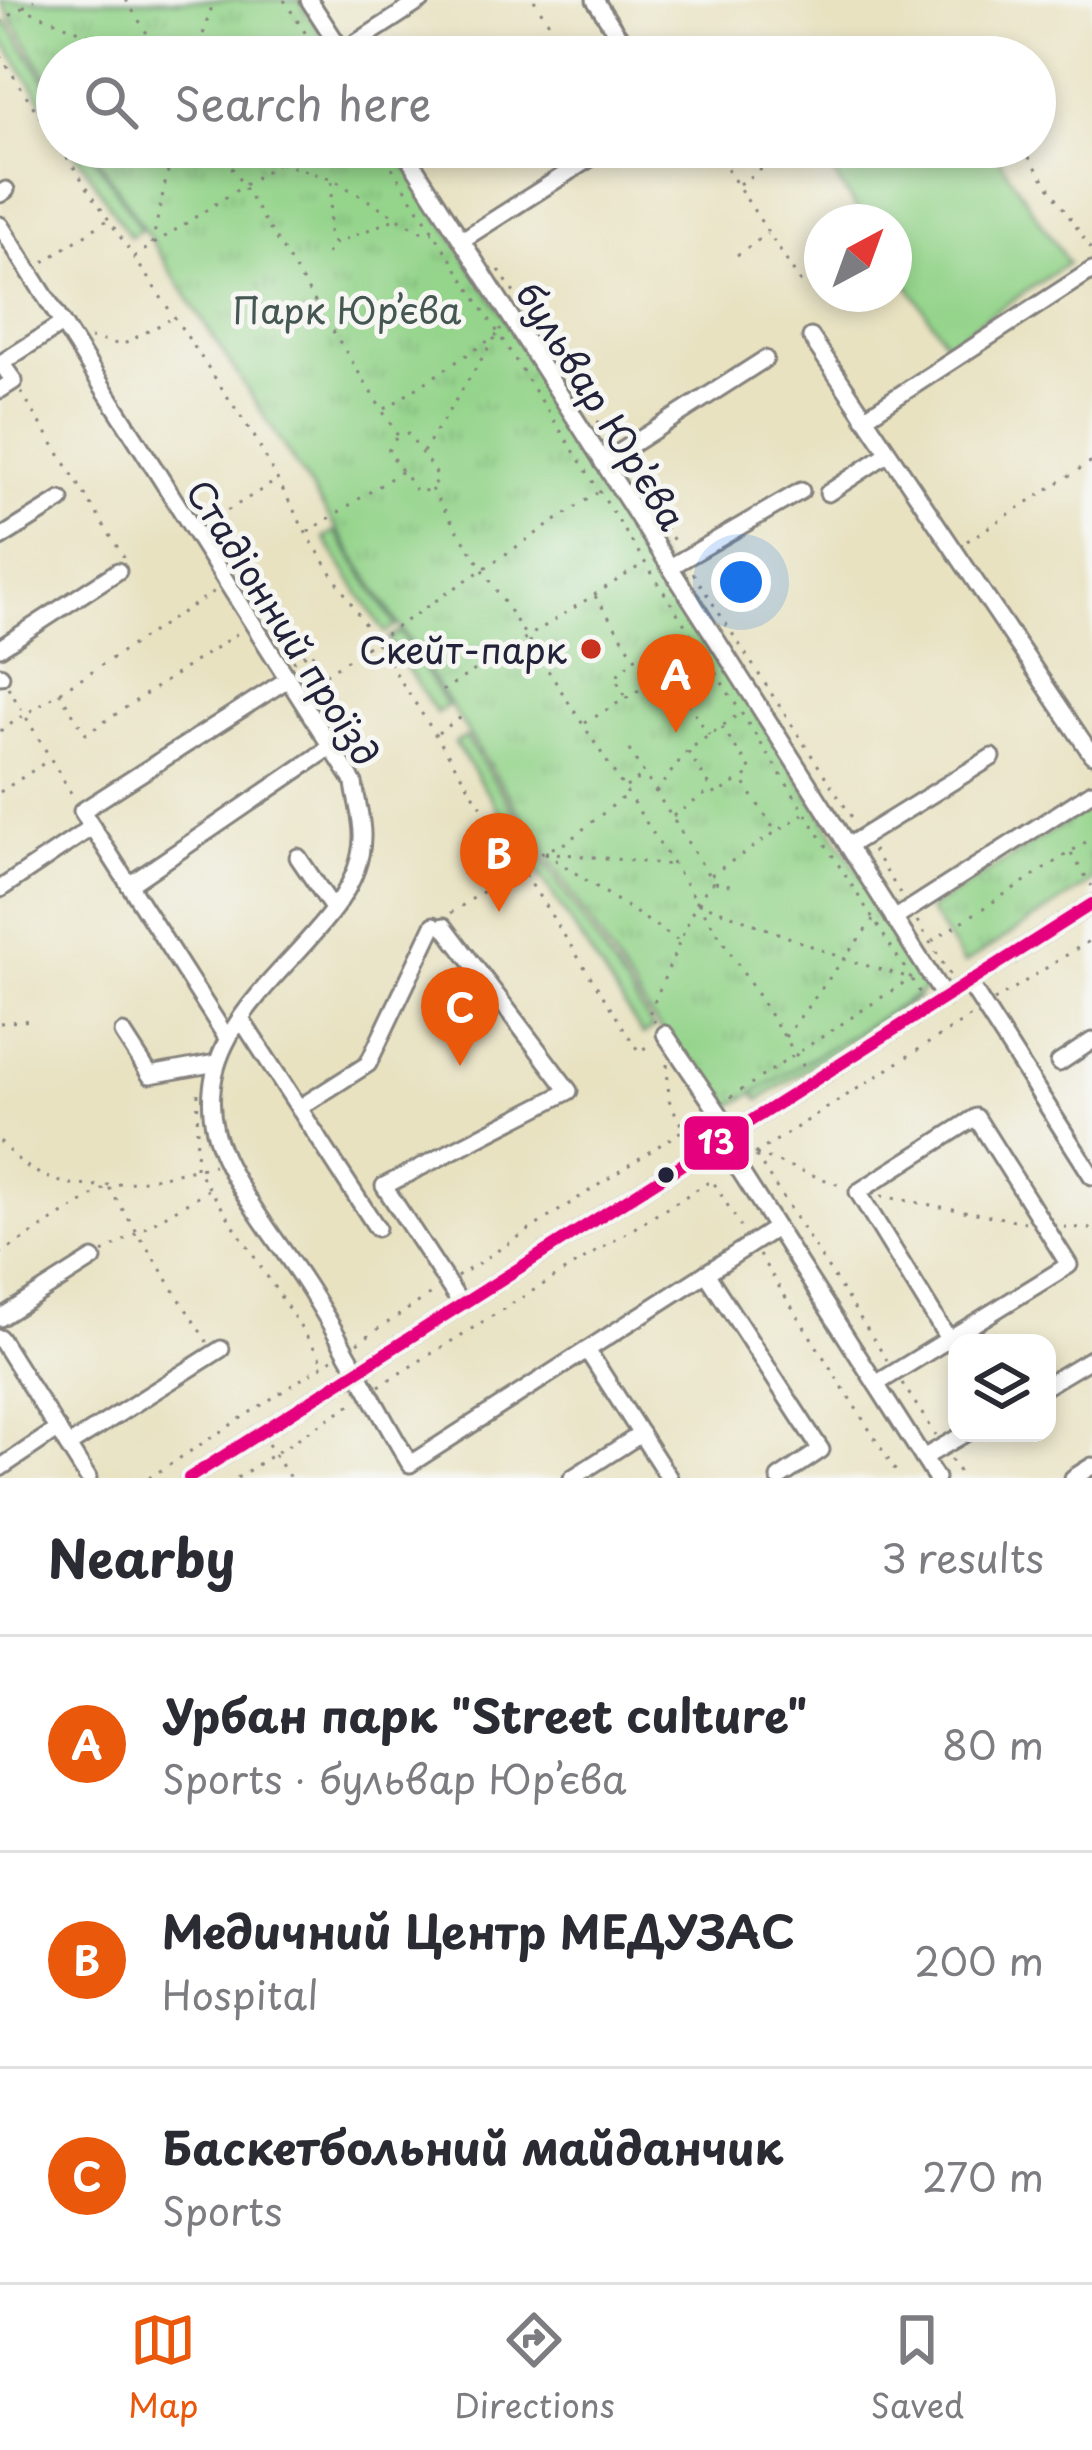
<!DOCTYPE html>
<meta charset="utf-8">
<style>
:root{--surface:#fff;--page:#f7f7f7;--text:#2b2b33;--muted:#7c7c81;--line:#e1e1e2;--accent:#ea580c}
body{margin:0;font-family:"Playpen Sans",sans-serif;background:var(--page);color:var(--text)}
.controls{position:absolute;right:36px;bottom:36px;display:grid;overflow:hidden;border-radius:24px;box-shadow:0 6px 18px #0003}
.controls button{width:108px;height:108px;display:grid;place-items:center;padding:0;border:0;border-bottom:3px solid var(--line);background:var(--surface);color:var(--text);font:60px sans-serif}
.compass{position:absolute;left:804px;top:204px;width:108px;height:108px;border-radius:50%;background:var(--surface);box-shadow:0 6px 18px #0003;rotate:41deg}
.you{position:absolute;left:741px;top:582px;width:42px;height:42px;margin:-30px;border:9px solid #fff;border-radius:50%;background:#1a73e8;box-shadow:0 0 0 18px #1a73e833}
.badge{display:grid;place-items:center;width:78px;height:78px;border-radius:50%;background:var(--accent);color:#fff;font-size:39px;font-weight:700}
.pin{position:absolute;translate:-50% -99px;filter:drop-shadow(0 3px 6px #0008)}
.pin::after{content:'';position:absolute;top:63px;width:42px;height:36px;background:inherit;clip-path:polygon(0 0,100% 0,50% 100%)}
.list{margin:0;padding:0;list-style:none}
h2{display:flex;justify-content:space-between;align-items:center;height:156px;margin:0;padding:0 48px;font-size:51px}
h2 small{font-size:39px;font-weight:400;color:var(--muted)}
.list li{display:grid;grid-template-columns:78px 1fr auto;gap:36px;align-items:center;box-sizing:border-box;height:216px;padding:0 48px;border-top:3px solid var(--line)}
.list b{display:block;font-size:45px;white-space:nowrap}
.list p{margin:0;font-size:39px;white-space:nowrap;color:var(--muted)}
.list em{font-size:39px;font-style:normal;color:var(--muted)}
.icon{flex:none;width:66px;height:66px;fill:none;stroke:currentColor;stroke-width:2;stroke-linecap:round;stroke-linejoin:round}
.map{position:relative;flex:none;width:1092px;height:1478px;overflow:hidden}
.search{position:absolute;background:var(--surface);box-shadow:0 6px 18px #0003;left:36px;right:36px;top:36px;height:132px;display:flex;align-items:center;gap:30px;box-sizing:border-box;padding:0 42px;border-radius:66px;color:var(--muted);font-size:45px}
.sheet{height:804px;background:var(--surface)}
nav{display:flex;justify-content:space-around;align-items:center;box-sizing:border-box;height:168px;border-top:3px solid var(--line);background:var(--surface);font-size:33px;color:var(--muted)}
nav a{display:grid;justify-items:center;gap:6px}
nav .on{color:var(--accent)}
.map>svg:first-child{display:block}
</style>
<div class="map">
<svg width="1092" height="1478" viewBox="0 0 1092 1478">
<defs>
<pattern id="park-tufts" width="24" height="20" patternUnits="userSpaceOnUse" patternTransform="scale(3)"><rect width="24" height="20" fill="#94d48b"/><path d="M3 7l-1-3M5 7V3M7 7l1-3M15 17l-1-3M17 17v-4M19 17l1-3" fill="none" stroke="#7fb679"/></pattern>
</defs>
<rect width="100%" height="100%" fill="#f6f6f2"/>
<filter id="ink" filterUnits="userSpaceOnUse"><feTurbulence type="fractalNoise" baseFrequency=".00833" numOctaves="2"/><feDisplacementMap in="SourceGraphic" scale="24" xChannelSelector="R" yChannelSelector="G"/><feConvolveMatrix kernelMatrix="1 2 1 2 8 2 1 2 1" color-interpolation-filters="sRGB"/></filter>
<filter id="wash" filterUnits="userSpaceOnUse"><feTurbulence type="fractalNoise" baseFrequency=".004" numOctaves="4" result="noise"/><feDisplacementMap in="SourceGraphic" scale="48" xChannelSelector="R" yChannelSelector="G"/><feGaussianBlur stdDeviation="2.7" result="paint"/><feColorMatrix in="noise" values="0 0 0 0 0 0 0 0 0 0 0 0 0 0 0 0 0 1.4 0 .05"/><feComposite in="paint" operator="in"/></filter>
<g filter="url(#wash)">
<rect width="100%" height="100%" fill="#e8e2c1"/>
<g fill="#94d48b" stroke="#5b7b63" stroke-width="3">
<path d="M7 22 57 99V124L0 36V27Z"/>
<path d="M72 147H88L141 230 130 237Z"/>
<path d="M815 147H991L1068 263 947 344 894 264V222H866Z"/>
<path d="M335 531 396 626 385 633 324 538Z"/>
<path d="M400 632 447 706 436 713 388 639Z"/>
<path d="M466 737 538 849 528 856 455 743Z"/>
<path d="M542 857 653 1028 643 1035 532 863Z"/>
<path d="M911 985 919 997 759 1100 751 1088Z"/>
</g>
<g fill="url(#park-tufts)" stroke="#5b7b63" stroke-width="3">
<path d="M0 0H299L336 57H57V93Z"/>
<path d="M91 147H395L873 895 927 989 725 1110 649 1014Z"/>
<path d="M1092 806V882L964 964 929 910Z"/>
</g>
</g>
<g filter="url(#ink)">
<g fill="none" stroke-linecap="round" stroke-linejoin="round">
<defs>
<g id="minor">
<path d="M309 0 346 57"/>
<path d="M595 0 632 57"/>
<path d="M342 52 422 0"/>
<path d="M550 57 565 48"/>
<path d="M590 57 620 37"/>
<path d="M402 147 945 998"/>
<path d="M0 194 6 190"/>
<path d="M0 225 354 783C356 800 363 820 362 838 360 941 184 1002 215 1131 227 1181 281 1244 309 1289 345 1345 375 1406 410 1464L776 1228"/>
<path d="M462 240 608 147"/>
<path d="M811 337 1092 755"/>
<path d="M0 390 14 381 1 363 62 324"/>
<path d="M864 418 1092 270"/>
<path d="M603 463 765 359"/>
<path d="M828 493 887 454"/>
<path d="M0 538 61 500"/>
<path d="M670 567 801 491"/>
<path d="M0 648 118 571"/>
<path d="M0 675 1 676"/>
<path d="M848 846 992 757"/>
<path d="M298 857 332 907"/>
<path d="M129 885 331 747"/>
<path d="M0 889 92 827"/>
<path d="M894 919 1092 792"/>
<path d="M444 926 569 1091 384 1186 461 1304"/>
<path d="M969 983 1092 1176"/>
<path d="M241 1019 377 1228"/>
<path d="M123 1033 150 1075 216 1063"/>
<path d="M665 1034 733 1134"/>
<path d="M227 1038 82 811 288 679"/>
<path d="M1059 1063 1092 1041"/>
<path d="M299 1108 368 1064 434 925"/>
<path d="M721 1141 936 1478"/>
<path d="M706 1273 821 1450 779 1478"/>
<path d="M0 1318 93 1259"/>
<path d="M0 1338 88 1478"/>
<path d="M587 1350 669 1478"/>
<path d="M876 1384 1069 1265 976 1117 858 1192 949 1340"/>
<path d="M1047 1385 1092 1358"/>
<path d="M68 1446 221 1349"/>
<path d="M923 1458 966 1433"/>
<path d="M0 1468 58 1429"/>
<path d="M189 1478 1092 904"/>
<path d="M572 1478 641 1434"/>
<path d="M1073 1478 1092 1466"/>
</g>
</defs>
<use href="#minor" stroke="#85827e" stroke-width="21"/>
<g stroke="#85827e" stroke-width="3" stroke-dasharray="3 9" stroke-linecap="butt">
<path d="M126 0 162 57"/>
<path d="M284 0 321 57"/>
<path d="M534 0 556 34"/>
<path d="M23 7 34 0"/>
<path d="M0 22 22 8 145 57"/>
<path d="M201 48 222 57"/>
<path d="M0 55 57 143"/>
<path d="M196 57 214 0"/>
<path d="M658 57 725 46 779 57"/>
<path d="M60 147 254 436 306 533 639 1052 652 1043"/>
<path d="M219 147 398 436 408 434 438 476 432 488"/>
<path d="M379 147 911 978 728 1099"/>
<path d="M421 147 433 166"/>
<path d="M1022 147 1092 250"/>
<path d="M714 149 803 286"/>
<path d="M280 163 332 179 420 231 433 232"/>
<path d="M332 182 329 232 334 243"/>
<path d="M739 184 769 164 774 171"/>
<path d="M152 244 173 147"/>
<path d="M327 254 334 244 397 218"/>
<path d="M737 255 767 234"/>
<path d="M134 257 303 147"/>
<path d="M44 262 106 221"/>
<path d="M499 270 612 443"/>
<path d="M90 338 122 345 169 320"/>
<path d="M21 392 128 564"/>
<path d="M385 409 497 335"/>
<path d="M396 438 388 451 417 492 429 490"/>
<path d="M423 452 501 328"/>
<path d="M627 466 676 544"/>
<path d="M431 489 804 1067"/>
<path d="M207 523 276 481"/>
<path d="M308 532 402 471"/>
<path d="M967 541 1092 461"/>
<path d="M693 573 855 822"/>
<path d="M595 596 649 678"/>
<path d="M293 662 311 651 326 674 597 493"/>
<path d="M668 673 709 735"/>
<path d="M8 687 74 798"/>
<path d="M442 691 643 564"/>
<path d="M59 692 86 734 241 631"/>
<path d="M625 695 615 677 636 657"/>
<path d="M585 723 700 653"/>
<path d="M722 727 752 772 742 780 776 832"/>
<path d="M0 731 215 591"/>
<path d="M438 733 466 714"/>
<path d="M629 750 713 882 697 901 649 1014 655 1022"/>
<path d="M688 752 716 795 741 779"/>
<path d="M626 787 643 776"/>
<path d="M0 792 49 760"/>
<path d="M656 792 687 751 739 714"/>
<path d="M673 816 710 791"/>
<path d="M873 850 903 898"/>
<path d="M545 852 673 865"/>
<path d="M545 853 677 940"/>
<path d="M1071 854 1092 886"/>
<path d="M711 875 803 814"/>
<path d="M715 882 734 886"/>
<path d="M698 902 850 961 911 978 922 997"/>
<path d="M451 913 543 852 567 842 626 795"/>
<path d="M917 921 950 975"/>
<path d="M932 941 1092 838"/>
<path d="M994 1001 1092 939"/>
<path d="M0 1023 31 1020"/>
<path d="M785 1037 873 920"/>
<path d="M667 1064 669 1100 683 1129"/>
<path d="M198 1093 196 1168 324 1363"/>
<path d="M0 1141C59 1213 134 1180 214 1165"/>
<path d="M755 1154 971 1016"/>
<path d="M756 1154 842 1186"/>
<path d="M756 1156 887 1360"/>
<path d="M109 1188 207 1342"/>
<path d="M881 1196 1025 1222"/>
<path d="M1064 1227 1092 1229"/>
<path d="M103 1253 208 1190"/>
<path d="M0 1254 105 1188"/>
<path d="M759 1255 900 1478"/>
<path d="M457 1277 706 1115"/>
<path d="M357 1343 434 1292"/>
<path d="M902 1383 936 1435"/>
<path d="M379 1386 712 1180 744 1232"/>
<path d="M268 1444 290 1478"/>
<path d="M951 1459 963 1478"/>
<path d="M149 1478 334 1358"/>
<path d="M237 1478 356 1401"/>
</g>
<use href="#minor" stroke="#fff" stroke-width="15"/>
<defs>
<path id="bus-1" d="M189 1478 1092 904"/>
</defs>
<use href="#bus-1" stroke="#f6f6f2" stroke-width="21"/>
<use href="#bus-1" stroke="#e5007d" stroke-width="12"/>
</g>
</g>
<circle fill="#c8321e" stroke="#f6f6f2" stroke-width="4.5" cx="591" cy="649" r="12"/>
<circle fill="#22223b" stroke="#f6f6f2" stroke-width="4.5" cx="666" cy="1175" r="10"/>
<g text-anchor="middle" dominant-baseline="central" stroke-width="10" stroke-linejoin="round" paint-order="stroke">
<g font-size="36" fill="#445753" stroke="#f6f6f2">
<text x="347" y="309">Парк Юр’єва</text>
</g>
<g font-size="36" fill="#22223b" stroke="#f6f6f2">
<text transform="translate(602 405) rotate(58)">бульвар Юрʼєва</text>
<text transform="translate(284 622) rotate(58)">Стадіонний проїзд</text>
</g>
<g font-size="36" fill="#22223b" stroke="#f6f6f2" text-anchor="end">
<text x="567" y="649">Скейт-парк</text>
</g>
</g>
<rect stroke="#f6f6f2" stroke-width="4.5" x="682" y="1114" width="69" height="58" rx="12" fill="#e5007d"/>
<g font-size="33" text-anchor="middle" font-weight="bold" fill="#fff">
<text x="716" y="1154">13</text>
</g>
</svg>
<div class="controls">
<button><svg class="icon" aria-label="layers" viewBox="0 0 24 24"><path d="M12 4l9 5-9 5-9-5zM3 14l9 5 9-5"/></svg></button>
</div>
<svg class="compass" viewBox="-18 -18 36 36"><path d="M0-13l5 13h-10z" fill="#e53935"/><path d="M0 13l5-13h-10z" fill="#7c7c81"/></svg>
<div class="you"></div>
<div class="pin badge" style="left:676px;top:733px">A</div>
<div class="pin badge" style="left:499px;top:912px">B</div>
<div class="pin badge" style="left:460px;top:1066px">C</div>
<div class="search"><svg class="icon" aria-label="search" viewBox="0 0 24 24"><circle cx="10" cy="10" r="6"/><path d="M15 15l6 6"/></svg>Search here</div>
</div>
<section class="sheet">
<h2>Nearby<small>3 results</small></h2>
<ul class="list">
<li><span class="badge">A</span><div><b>Урбан парк &quot;Street culture&quot;</b><p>Sports · бульвар Юрʼєва</p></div><em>80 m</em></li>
<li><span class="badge">B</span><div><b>Медичний Центр МЕДУЗАС</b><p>Hospital</p></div><em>200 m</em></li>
<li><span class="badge">C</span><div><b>Баскетбольний майданчик</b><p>Sports</p></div><em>270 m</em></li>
</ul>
</section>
<nav>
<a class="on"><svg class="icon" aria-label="map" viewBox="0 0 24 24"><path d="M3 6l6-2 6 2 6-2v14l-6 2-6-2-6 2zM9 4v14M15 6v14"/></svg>Map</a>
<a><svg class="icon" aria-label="directions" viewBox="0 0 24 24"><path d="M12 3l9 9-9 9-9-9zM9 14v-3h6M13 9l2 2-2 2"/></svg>Directions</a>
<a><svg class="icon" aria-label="saved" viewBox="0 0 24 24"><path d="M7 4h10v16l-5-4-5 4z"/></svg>Saved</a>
</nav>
